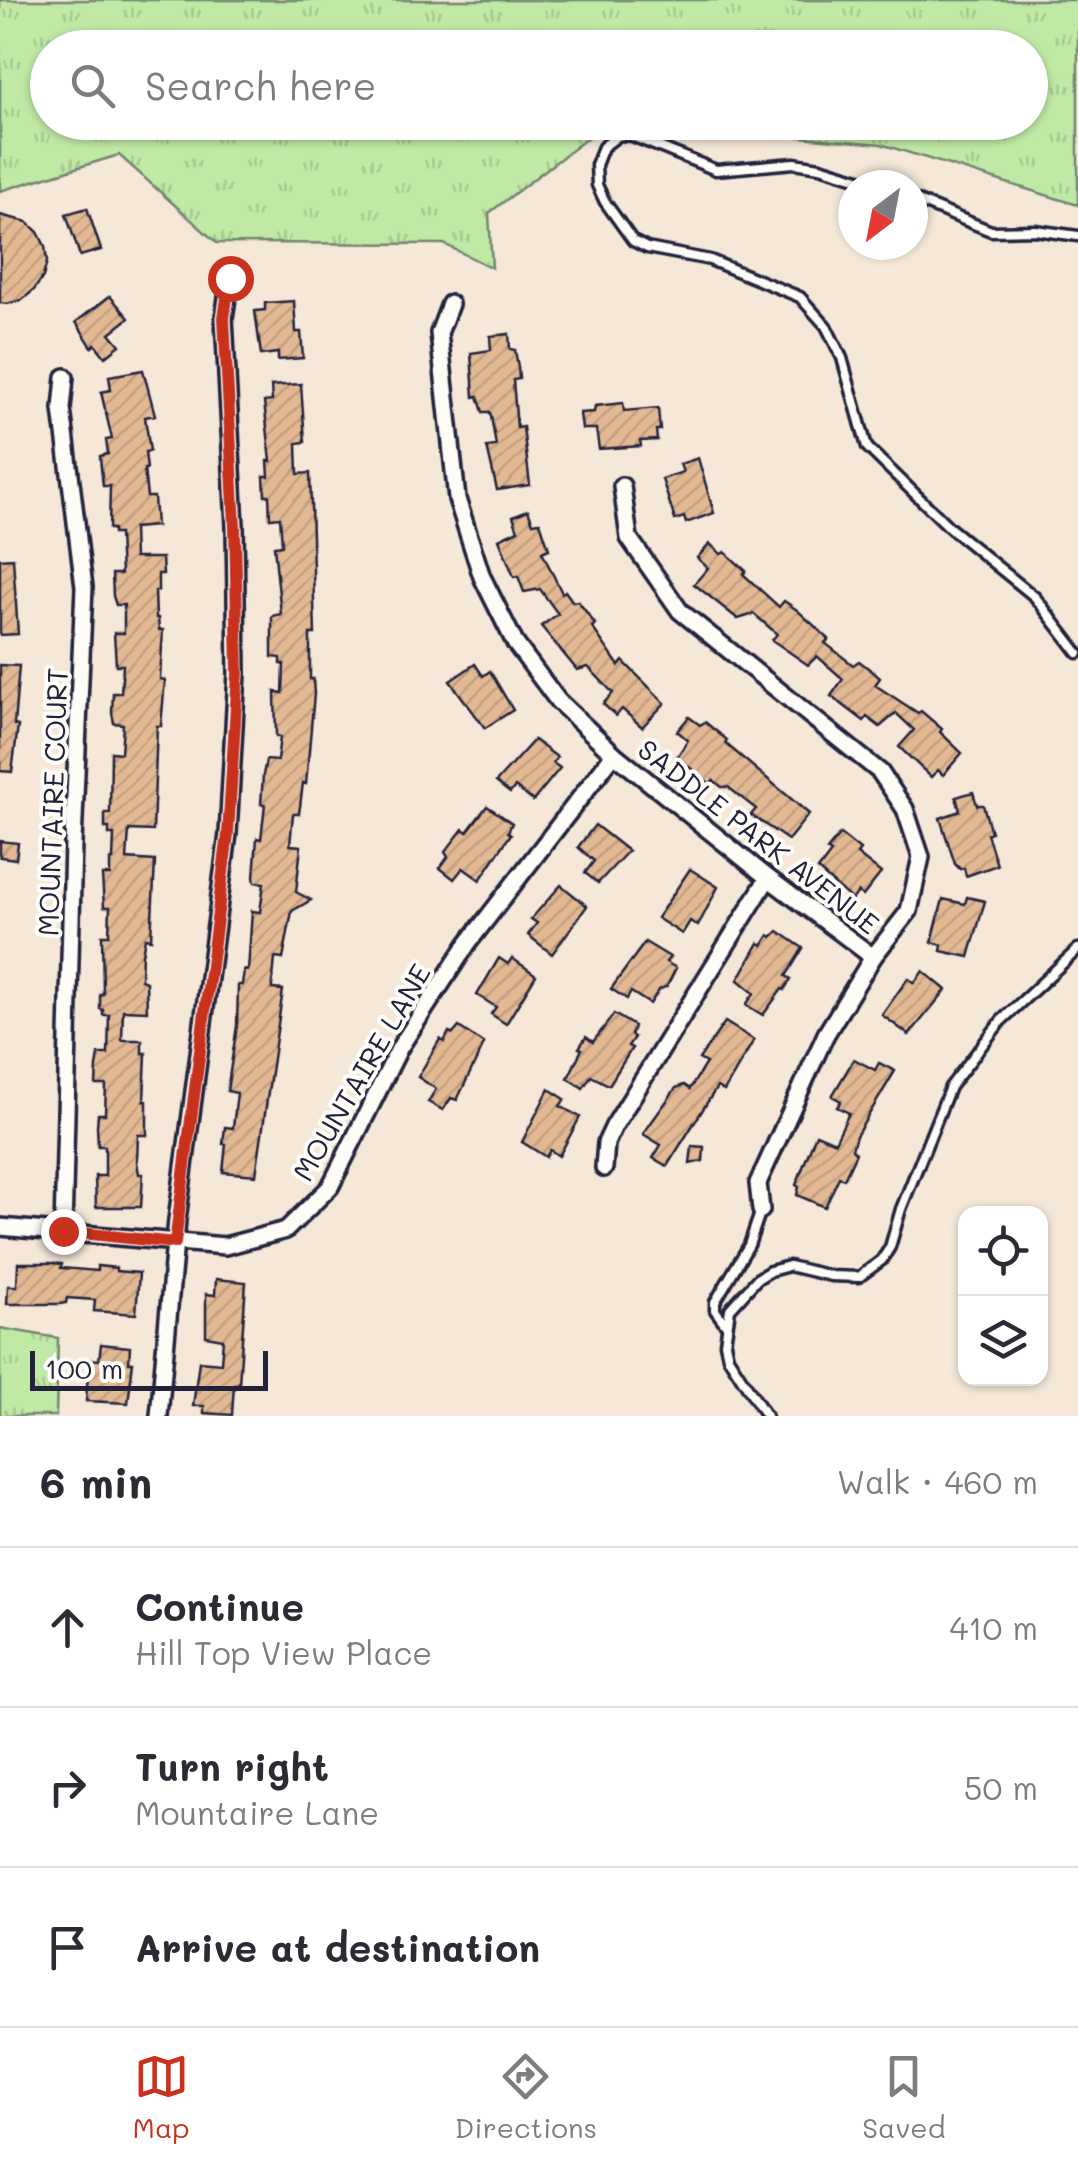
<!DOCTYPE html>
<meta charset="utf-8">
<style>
:root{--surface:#fff;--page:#f7f7f7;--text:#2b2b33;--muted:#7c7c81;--line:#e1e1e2;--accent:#c8321e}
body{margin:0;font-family:Mali,sans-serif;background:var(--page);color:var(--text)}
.controls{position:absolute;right:30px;bottom:30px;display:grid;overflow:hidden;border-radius:20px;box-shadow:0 2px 8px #0004}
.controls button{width:90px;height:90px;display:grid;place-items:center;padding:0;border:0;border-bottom:2px solid var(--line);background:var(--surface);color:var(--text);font:50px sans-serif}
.compass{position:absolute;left:838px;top:170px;width:90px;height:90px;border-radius:50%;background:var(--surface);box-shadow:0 2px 8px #0004;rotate:212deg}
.scale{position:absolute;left:30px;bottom:25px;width:238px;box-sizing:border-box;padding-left:10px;border:5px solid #22223b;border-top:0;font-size:28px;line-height:35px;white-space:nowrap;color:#22223b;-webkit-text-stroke:8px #fdfcf7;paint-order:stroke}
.stop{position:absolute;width:30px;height:30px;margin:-22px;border:8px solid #c8321e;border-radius:50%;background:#fff}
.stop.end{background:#c8321e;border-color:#fff;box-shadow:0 2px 10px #0008}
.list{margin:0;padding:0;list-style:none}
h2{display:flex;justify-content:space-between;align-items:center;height:130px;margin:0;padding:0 40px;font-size:42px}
h2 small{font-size:32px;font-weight:400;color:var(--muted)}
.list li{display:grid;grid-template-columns:65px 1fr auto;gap:30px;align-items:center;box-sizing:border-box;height:160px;padding:0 40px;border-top:2px solid var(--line)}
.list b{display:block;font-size:38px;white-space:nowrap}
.list p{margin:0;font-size:32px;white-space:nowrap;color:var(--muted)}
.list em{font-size:32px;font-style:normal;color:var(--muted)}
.icon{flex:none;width:55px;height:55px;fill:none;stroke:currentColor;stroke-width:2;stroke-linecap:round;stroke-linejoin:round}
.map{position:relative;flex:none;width:1078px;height:1416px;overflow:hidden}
.search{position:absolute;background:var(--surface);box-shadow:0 2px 8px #0004;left:30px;right:30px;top:30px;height:110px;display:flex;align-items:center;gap:25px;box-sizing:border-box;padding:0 35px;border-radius:55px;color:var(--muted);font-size:38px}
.sheet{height:610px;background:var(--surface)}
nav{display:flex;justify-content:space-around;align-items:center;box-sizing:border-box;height:140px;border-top:2px solid var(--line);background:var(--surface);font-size:28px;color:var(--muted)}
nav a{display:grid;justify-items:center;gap:5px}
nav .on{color:var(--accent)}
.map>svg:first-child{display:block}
</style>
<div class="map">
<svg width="1078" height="1416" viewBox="0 0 1078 1416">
<defs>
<pattern id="grass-tufts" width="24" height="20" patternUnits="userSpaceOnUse" patternTransform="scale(2.5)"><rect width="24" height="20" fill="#c0e9a5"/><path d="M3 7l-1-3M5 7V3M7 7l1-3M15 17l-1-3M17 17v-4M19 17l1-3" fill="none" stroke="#a5c88f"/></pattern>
<pattern id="building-hatch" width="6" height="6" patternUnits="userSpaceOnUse" patternTransform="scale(2.5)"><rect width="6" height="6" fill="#e3b994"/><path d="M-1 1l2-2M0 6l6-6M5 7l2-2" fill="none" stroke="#c29f80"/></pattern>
</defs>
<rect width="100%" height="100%" fill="#f5e8d9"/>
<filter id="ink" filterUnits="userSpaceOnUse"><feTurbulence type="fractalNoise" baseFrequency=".01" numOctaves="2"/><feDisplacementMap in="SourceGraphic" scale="20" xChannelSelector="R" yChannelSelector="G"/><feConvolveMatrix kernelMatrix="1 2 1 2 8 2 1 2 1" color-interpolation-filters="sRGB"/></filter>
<g filter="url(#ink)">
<g fill="url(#grass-tufts)" stroke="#718670" stroke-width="2.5">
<path d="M0 0H1078V205L881 144 637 123 1030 122V48H48V122L607 123 489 213 492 268 444 244 217 243 119 155 0 191Z"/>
<path d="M0 1328 58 1338 56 1416H0Z"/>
</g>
<g fill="url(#building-hatch)" stroke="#22223b" stroke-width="2.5">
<path d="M87 208 101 250 80 256 66 214Z"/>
<path d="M0 215 27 222 38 232 45 246 47 262 43 277 34 290 22 300 7 304 0 303Z"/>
<path d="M110 296 129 318 110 333 120 345 105 357 95 344 92 347 76 322Z"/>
<path d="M294 301 296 332H301L303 358 278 360V353L261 355 255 311 265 310V303Z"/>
<path d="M509 334 510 349 515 350 518 367 519 379 513 380 517 428 523 427 530 485 497 490 487 447 496 446 491 416 490 412H483L478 396 474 397 471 353 491 350 490 336Z"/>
<path d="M143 370 155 415 145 417 150 451 145 452 147 469H144L147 497H154L156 526 133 528 134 558H162L163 574H158V591H155L156 618H158L159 630H163L160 679 165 680 161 726H157L153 831 129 830 127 859 155 861 151 939 145 938 142 955 141 980 146 982 147 1011 123 1010 122 1040H142V1053H146L144 1101H147V1135H138L137 1162 139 1174H143L141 1207H96L95 1176H105V1146H98L97 1126 98 1114H105L106 1085H96L97 1067 99 1054H108L109 1015H103V1010L100 1009V994H103L102 935H109L110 907H104L102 875H110V860H113L114 835H109V828H105V813H110L111 752 121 753 123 724 114 723 112 713 113 693H121L123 665H116L114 633H124V605H116L113 596 112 574H121L119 534H113V529H109L110 486H103L101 468 100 456 108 454 106 440 112 439 101 392 111 390 109 376Z"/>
<path d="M301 384 305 442 297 443 298 474 310 473 315 634H310V679H313L314 694 306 784 303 783 299 814H293L290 845 301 846 296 892 311 900 292 911 283 959 275 958 272 989 283 990 256 1175 223 1172 226 1144H223L225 1127 233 1128 237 1093 227 1091 237 1026 238 985H242L244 970 248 971 252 911 260 912 264 883 255 882 254 877 257 838 261 839 265 804H261L263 775 266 760 277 761 280 737 276 736 275 692 283 693 284 664H281V658L272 657V616L281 614 274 546 282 545 280 517 270 518 269 495H265L264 476H269L268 461H271L264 402 272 401 271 386Z"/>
<path d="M623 403 624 411 658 408 660 430H656L657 440 640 441 641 446 599 449 596 429H582L580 413 594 412 595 406Z"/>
<path d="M698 458 714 513 686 523 684 517 675 520 662 479 683 472 680 464Z"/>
<path d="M528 510 533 523 540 522 549 549 542 552 562 593 565 591 573 602 578 601 595 624 592 627 619 666 623 661 665 703 642 727 622 709 616 716 603 704 613 693 588 667 577 670 541 626 558 614 540 589 524 592 518 576 514 577 499 539 518 530 513 516Z"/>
<path d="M710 544 721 554 725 552 746 571 743 574 779 607 784 601 797 610 829 639 825 643 853 665 859 661 872 671 880 678 875 685 918 713 921 711 942 729 940 732 962 753 943 775 938 770 931 777 899 747 914 730 896 713 880 727 867 717 864 721 831 696 843 679 817 656 808 665 772 640 777 634 754 614 738 619 694 584 708 568 697 558Z"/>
<path d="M13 558 18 634 0 635V559Z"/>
<path d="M475 664 483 676 490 671 513 710 485 728 450 681Z"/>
<path d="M0 665 19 666 14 725 18 726 12 772 0 771Z"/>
<path d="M689 717 700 725 705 722 727 740 725 743 809 814 788 840 751 815 756 809 728 787H722L713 780 710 784 677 757 688 740 677 731Z"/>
<path d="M534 740 557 757 553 763 560 768 533 801 515 787 510 793 496 782Z"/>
<path d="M973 792 977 805H983L991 832 987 834 997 865 966 876 964 868 960 869 955 864 940 818 960 811 956 797Z"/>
<path d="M487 806 512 823 508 832 511 834 480 880 463 868 454 879 440 868 448 857 445 852 463 829 467 832Z"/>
<path d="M595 825 628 851 598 883 585 873 594 861 578 847Z"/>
<path d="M840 834 860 850 857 854 881 873 863 896 858 892 852 900 818 870 831 853 827 850Z"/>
<path d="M0 841 18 843 16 859 0 857Z"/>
<path d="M690 869 718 887 698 926 690 921 682 934 657 918Z"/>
<path d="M561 885 587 906 552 954 528 935 537 923 531 919Z"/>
<path d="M967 897 985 901 969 957 941 951 942 945 932 942 943 899 965 904Z"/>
<path d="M778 931 803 948 786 976 791 979 784 990 782 989 763 1015 746 1005 754 993 738 980 759 943 763 945 769 935 772 937Z"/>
<path d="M645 942 670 957 666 962 676 968 667 986 659 990 650 1004 631 992 627 999 611 989Z"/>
<path d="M499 958 508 964 512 958 536 975 506 1024 491 1014 496 1007 477 995Z"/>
<path d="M923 971 946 990 909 1035 882 1015 908 978 914 983Z"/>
<path d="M614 1014 634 1026 631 1035 634 1037 628 1046 632 1048 609 1085 591 1076 583 1088 568 1078 582 1049 579 1048 586 1037 593 1042Z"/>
<path d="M725 1022 754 1040 724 1091 717 1087 667 1166 653 1158 661 1145 643 1134 676 1088 684 1085 690 1089 706 1063 699 1059Z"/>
<path d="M459 1027 484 1044 457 1100 451 1098 443 1110 428 1102 436 1089 418 1077 440 1039 444 1042 449 1032 453 1034Z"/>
<path d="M854 1059 875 1070 879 1063 895 1071 856 1136 852 1149 856 1153 844 1179 839 1177 825 1207 797 1195 799 1187 796 1185 816 1134 835 1142 849 1113 837 1107 841 1101 832 1096Z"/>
<path d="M549 1089 565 1099 560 1106 580 1117 559 1156 550 1150 546 1157 522 1142Z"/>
<path d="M692 1146 704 1147 703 1161 690 1164Z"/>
<path d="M18 1263H52L62 1264 61 1268 97 1271V1266L116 1268V1271L139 1273 136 1314 94 1311 95 1300 67 1298 66 1303 60 1304H7L8 1286H17Z"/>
<path d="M216 1279 246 1282 239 1384H234L232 1415 204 1413V1406H193L199 1361 221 1363 223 1339 206 1336V1294L215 1295Z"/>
<path d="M101 1344 130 1347 129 1362H133L128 1403 86 1401 89 1359 99 1360Z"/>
</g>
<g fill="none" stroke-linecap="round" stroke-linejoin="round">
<defs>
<g id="service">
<path d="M879 185 820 167 794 163 716 170 632 136 619 135 603 147 596 165 597 185 605 202 633 241 647 248 710 260 800 297 826 326 842 358 867 447 950 528 1035 597 1078 653"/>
<path d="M913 199 991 231 1035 230 1078 236"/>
<path d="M726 1325 715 1310V1302L749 1245 761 1210"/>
<path d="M766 1416 728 1357 725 1343 730 1309 757 1279 770 1271 789 1266 831 1276 859 1277 882 1260 890 1247 901 1209 950 1087 1001 1021 1078 949"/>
</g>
<g id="minor">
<path d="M450 304 439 333 457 499 482 577 515 643 558 701 614 754 768 878 873 957"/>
<path d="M622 486 629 538 680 611 880 772 905 809 921 857 909 911 873 957 826 1034 758 1183 761 1210"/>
<path d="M604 1168 606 1143 614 1126 768 878"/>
<path d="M0 1227 225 1246 286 1230 330 1187 400 1047 468 943 614 754"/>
<path d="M63 1231 73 843 84 587 62 409 65 377"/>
<path d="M159 1416 177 1220 228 834 237 673 235 526 224 318 230 278"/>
</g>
</defs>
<use href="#service" stroke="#22223b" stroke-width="15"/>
<use href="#minor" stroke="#22223b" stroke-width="22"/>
<use href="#service" stroke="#fdfcf7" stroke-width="8"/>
<use href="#minor" stroke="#fdfcf7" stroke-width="15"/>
</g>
</g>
<g fill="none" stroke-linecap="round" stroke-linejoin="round" filter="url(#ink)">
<path stroke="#c8321e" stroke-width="12" d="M63 1231 175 1243 228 834 238 673 235 526 224 318 230 278"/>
</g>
<g text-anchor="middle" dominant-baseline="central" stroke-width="8" stroke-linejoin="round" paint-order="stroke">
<g font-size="28" fill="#22223b" stroke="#fdfcf7">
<text transform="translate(52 802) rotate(-88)">MOUNTAIRE COURT</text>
<text transform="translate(759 836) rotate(38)">SADDLE PARK AVENUE</text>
<text transform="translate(361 1072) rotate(-60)">MOUNTAIRE LANE</text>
</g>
</g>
</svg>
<div class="controls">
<button><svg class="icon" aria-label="locate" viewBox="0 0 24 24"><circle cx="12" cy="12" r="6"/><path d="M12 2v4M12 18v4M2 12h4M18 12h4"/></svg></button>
<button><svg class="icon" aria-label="layers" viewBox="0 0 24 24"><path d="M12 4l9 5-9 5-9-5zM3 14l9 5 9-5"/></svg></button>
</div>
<svg class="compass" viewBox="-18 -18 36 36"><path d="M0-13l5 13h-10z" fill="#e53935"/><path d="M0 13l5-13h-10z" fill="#7c7c81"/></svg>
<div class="scale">100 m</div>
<div class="stop" style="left:230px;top:278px"></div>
<div class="stop end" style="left:63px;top:1231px"></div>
<div class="search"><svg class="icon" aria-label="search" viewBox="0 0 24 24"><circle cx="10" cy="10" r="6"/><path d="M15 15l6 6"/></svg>Search here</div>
</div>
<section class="sheet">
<h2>6 min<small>Walk · 460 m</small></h2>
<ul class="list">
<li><svg class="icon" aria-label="ahead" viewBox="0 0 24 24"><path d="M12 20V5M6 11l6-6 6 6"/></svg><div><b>Continue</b><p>Hill Top View Place</p></div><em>410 m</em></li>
<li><svg class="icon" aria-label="right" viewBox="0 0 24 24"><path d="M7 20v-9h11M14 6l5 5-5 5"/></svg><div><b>Turn right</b><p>Mountaire Lane</p></div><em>50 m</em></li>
<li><svg class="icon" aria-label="arrive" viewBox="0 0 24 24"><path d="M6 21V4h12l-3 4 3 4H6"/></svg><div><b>Arrive at destination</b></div></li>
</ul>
</section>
<nav>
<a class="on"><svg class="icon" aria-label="map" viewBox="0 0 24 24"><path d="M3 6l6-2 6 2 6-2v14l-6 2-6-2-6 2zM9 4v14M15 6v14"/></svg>Map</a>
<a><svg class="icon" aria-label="directions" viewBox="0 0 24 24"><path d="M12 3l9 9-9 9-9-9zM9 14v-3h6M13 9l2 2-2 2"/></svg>Directions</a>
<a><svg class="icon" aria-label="saved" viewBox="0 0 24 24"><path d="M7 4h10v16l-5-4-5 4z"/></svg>Saved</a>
</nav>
